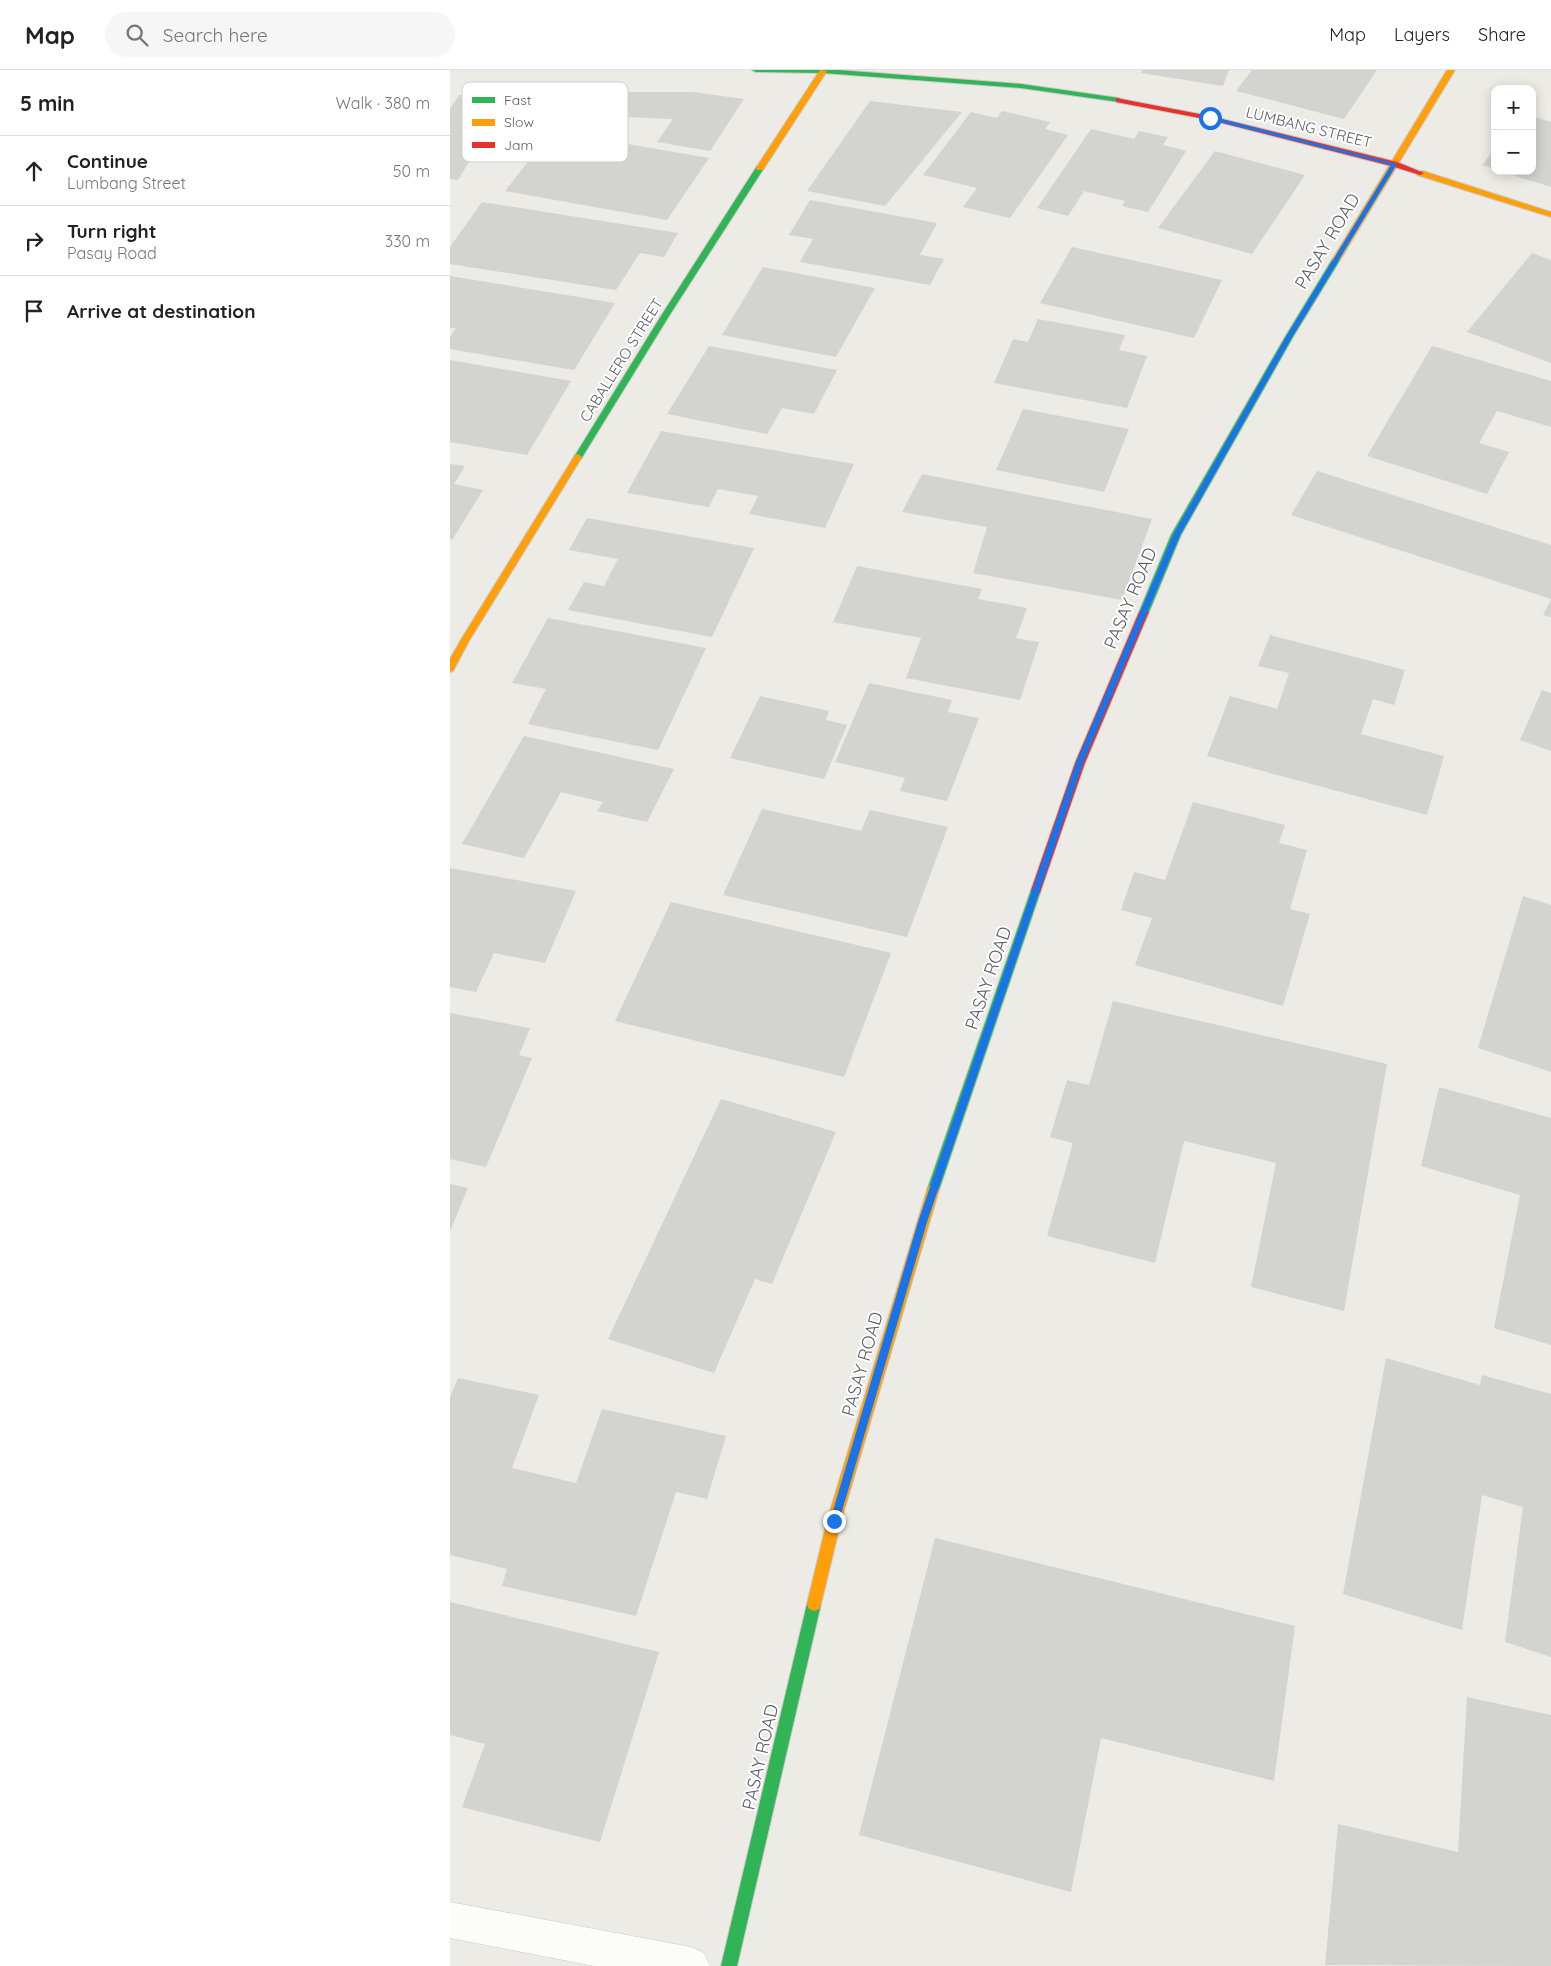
<!DOCTYPE html>
<meta charset="utf-8">
<style>
:root{--surface:#fff;--page:#f6f6f6;--text:#222;--muted:#767676;--line:#e0e0e0}
body{margin:0;font-family:Quicksand,sans-serif;background:var(--page);color:var(--text)}
.controls{position:absolute;right:15px;top:15px;display:grid;overflow:hidden;border-radius:10px;box-shadow:0 2px 12px #0003}
.controls button{width:45px;height:45px;display:grid;place-items:center;padding:0;border:0;border-bottom:1px solid var(--line);background:var(--surface);color:var(--text);font:25px sans-serif}
.stop{position:absolute;width:15px;height:15px;margin:-11px;border:4px solid #1a73e8;border-radius:50%;background:#fff}
.stop.end{background:#1a73e8;border-color:#fff;box-shadow:0 1px 5px #0008}
.list{margin:0;padding:0;list-style:none}
h2{display:flex;justify-content:space-between;align-items:center;height:65px;margin:0;padding:0 20px;font-size:21px}
h2 small{font-size:16px;font-weight:400;color:var(--muted)}
.list li{display:grid;grid-template-columns:32px 1fr auto;gap:15px;align-items:center;box-sizing:border-box;height:70px;padding:0 20px;border-top:1px solid var(--line)}
.list b{display:block;font-size:19px;white-space:nowrap}
.list p{margin:0;font-size:16px;white-space:nowrap;color:var(--muted)}
.list em{font-size:16px;font-style:normal;color:var(--muted)}
.icon{flex:none;width:28px;height:28px;fill:none;stroke:currentColor;stroke-width:2;stroke-linecap:round;stroke-linejoin:round}
.map{position:relative;flex:none;width:1101px;height:1896px;overflow:hidden}
header{display:flex;align-items:center;gap:30px;box-sizing:border-box;height:70px;padding:0 25px;background:var(--surface);border-bottom:1px solid var(--line)}
header strong{font-size:24px}
nav{display:flex;gap:28px;margin-inline-start:auto;font-size:18px}
.search{width:350px;height:45px;background:var(--page);display:flex;align-items:center;gap:12px;box-sizing:border-box;padding:0 18px;border-radius:28px;color:var(--muted);font-size:19px}
main{display:flex}
aside{flex:1;background:var(--surface)}
.map>svg:first-child{display:block}
</style>
<header>
<strong>Map</strong>
<div class="search"><svg class="icon" aria-label="search" viewBox="0 0 24 24"><circle cx="10" cy="10" r="6"/><path d="M15 15l6 6"/></svg>Search here</div>
<nav><a>Map</a><a>Layers</a><a>Share</a></nav>
</header>
<main>
<aside>
<h2>5 min<small>Walk · 380 m</small></h2>
<ul class="list">
<li><svg class="icon" aria-label="ahead" viewBox="0 0 24 24"><path d="M12 20V5M6 11l6-6 6 6"/></svg><div><b>Continue</b><p>Lumbang Street</p></div><em>50 m</em></li>
<li><svg class="icon" aria-label="right" viewBox="0 0 24 24"><path d="M7 20v-9h11M14 6l5 5-5 5"/></svg><div><b>Turn right</b><p>Pasay Road</p></div><em>330 m</em></li>
<li><svg class="icon" aria-label="arrive" viewBox="0 0 24 24"><path d="M6 21V4h12l-3 4 3 4H6"/></svg><div><b>Arrive at destination</b></div></li>
</ul>
</aside>
<div class="map">
<svg width="1101" height="1896" viewBox="0 0 1101 1896">
<rect width="100%" height="100%" fill="#ecebe5"/>
<g fill="#d3d3cf">
<path d="M692 0H779L773 16 691 3Z"/>
<path d="M802 0H927L894 49 786 21Z"/>
<path d="M148 22H243L294 29 260 81 207 72 223 49 174 47 156 69 101 58 116 38 141 40Z"/>
<path d="M9 25 90 34 73 63 39 59 8 110 0 109V39Z"/>
<path d="M420 31 512 42 435 136 357 121Z"/>
<path d="M552 41 600 52 595 59 618 65 560 148 513 137 527 118 473 105 521 42 547 48Z"/>
<path d="M1082 46 1101 52V117L1053 102 1082 101Z"/>
<path d="M641 59 684 69 689 61 718 67 713 75 736 81 698 142 672 136 675 131 634 121 618 146 587 138Z"/>
<path d="M102 61 259 88 217 150 55 121Z"/>
<path d="M1045 79V99L1032 95Z"/>
<path d="M765 81 855 105 802 184 708 158Z"/>
<path d="M360 130 487 153 470 185 494 189 480 215 350 192 363 169 339 165Z"/>
<path d="M32 132 228 163 214 187 190 183 166 220 0 194V177Z"/>
<path d="M622 177 772 210 744 268 590 233Z"/>
<path d="M1082 183 1101 190V293L1017 262Z"/>
<path d="M313 197 425 218 386 287 272 265Z"/>
<path d="M0 206 165 233 124 300 0 279V267L6 258H0Z"/>
<path d="M588 249 675 265 669 280 697 286 677 338 544 313 563 269 578 272Z"/>
<path d="M259 276 387 300 364 344 332 338 317 364 217 344Z"/>
<path d="M982 276 1101 311V357L1047 341 1029 373 1059 382 1037 424 917 386Z"/>
<path d="M0 290 121 311 77 385 0 372Z"/>
<path d="M573 339 679 359 654 422 546 400Z"/>
<path d="M211 361 404 394 375 458 299 444 308 426 268 419 259 437 177 423Z"/>
<path d="M0 394 15 396 4 414 33 420 2 470 0 469Z"/>
<path d="M867 401 1101 475V547L1093 545 1101 529 841 445Z"/>
<path d="M472 404 702 449 672 530 523 503 537 457 452 442Z"/>
<path d="M137 448 304 478 262 567 118 540 134 512 154 516 168 489 119 480Z"/>
<path d="M407 496 532 519 528 529 577 538 566 568 589 572 570 630 456 608 471 568 383 552Z"/>
<path d="M98 548 256 578 208 680 78 654 96 619 62 613Z"/>
<path d="M820 565 955 600 944 635 923 629 911 664 994 686 977 745 757 686 780 626 827 639 839 603 808 596Z"/>
<path d="M419 613 502 630 498 642 529 648 497 731 450 721 455 708 385 692Z"/>
<path d="M1092 620 1101 623V681L1070 670Z"/>
<path d="M310 626 379 641 376 650 397 655 374 709 280 688Z"/>
<path d="M74 666 224 699 197 752 147 741 153 732 111 722 74 788 12 774Z"/>
<path d="M743 732 835 755 829 773 857 780 840 839 860 844 833 936 685 895 702 848 671 840 684 802 715 810Z"/>
<path d="M312 739 411 761 420 740 498 757 457 867 273 825Z"/>
<path d="M0 798 126 821 95 893 44 883 26 922 0 917Z"/>
<path d="M1073 826 1101 835V1002L1028 978Z"/>
<path d="M221 832 441 883 394 1007 165 951Z"/>
<path d="M663 931 937 994 894 1241 801 1217 826 1093 734 1071 705 1193 597 1166 623 1073 600 1067 617 1010 639 1015Z"/>
<path d="M0 943 80 958 69 985 82 988 36 1097 0 1089Z"/>
<path d="M989 1017 1101 1048V1275L1044 1258 1070 1125 971 1096Z"/>
<path d="M271 1029 386 1062 322 1214 305 1209 264 1303 158 1269Z"/>
<path d="M0 1114 18 1118 0 1161Z"/>
<path d="M936 1288 1030 1315 1032 1305 1101 1324V1587L1055 1572 1073 1437 1032 1425 1012 1560 893 1524Z"/>
<path d="M8 1308 89 1325 62 1398 126 1413 152 1339 276 1366 257 1429 226 1422 186 1546 52 1516 57 1499 0 1485V1327Z"/>
<path d="M485 1468 845 1556 824 1711 651 1668 621 1822 409 1765Z"/>
<path d="M0 1532 209 1582 150 1772 12 1737 35 1674 0 1665Z"/>
<path d="M1017 1627 1101 1645V1896L875 1895 888 1754 1008 1782Z"/>
</g>
<g fill="none" stroke-linecap="round" stroke-linejoin="round">
<defs>
<path id="street" d="M0 1832 241 1877 254 1883 260 1896H144L0 1868Z"/>
<g id="fast">
<path d="M302 0H388L571 14 669 28 673 30 669 32 571 18 373 3 306 2Z"/>
<path d="M307 96 314 98 219 246 131 389H125L124 387 211 246Z"/>
<path d="M883 188 890 190 843 267 731 465 699 542 694 545 691 544 689 542 721 465 835 267Z"/>
<path d="M586 816 591 820 489 1120 487 1124 483 1125 479 1124 477 1120 581 820Z"/>
<path d="M364 1527 369 1529 371 1534 287 1896H271L357 1534 359 1529Z"/>
</g>
<g id="slow">
<path d="M370 0 377 1 313 100H307L306 98Z"/>
<path d="M997 0H1005L890 190 883 192 882 190Z"/>
<path d="M967 101H973L1101 142V147L967 105Z"/>
<path d="M128 384 132 387 19 571 3 601 0 602V589L12 568 125 385Z"/>
<path d="M483 1115 487 1116 489 1120 391 1451 371 1534 369 1539 364 1541 359 1539 357 1534 377 1451 477 1120 479 1116Z"/>
</g>
<g id="jam">
<path d="M666 28 760 46 947 92 974 103 970 105 941 96 760 50 666 32Z"/>
<path d="M694 539 699 542 635 693 591 820 590 823H582L581 820 625 693 689 542Z"/>
</g>
</defs>
<use href="#street" stroke="#c9cac9" stroke-width="1"/>
<use href="#fast" stroke="#c9c8c8" stroke-width="2"/>
<use href="#slow" stroke="#c9c8c8" stroke-width="2"/>
<use href="#jam" stroke="#c9c8c8" stroke-width="2"/>
<use href="#street" fill="#fcfcfb" fill-rule="evenodd"/>
<use href="#fast" fill="#30b455" fill-rule="evenodd"/>
<use href="#slow" fill="#ff9f0a" fill-rule="evenodd"/>
<use href="#jam" fill="#e5322d" fill-rule="evenodd"/>
</g>
<path fill="#1a73e8" d="M760 46 947 94 842 267 730 465 633 693 477 1152 389 1451 384 1456 380 1451 468 1152 626 693 723 465 836 267 941 95 758 49Z"/>
<g text-anchor="middle" dominant-baseline="central" stroke-width="4" stroke-linejoin="round" paint-order="stroke">
<g font-size="15" fill="#5a5d64" stroke="#fff">
<text transform="translate(859 57) rotate(14)">LUMBANG STREET</text>
<text transform="translate(171 290) rotate(-58)">CABALLERO STREET</text>
</g>
<g font-size="18" fill="#5a5d64" stroke="#fff">
<text transform="translate(877 171) rotate(-59)">PASAY ROAD</text>
<text transform="translate(680 528) rotate(-67)">PASAY ROAD</text>
<text transform="translate(538 908) rotate(-71)">PASAY ROAD</text>
<text transform="translate(412 1294) rotate(-74)">PASAY ROAD</text>
<text transform="translate(310 1687) rotate(-77)">PASAY ROAD</text>
</g>
</g>
<rect x="12" y="12" width="166" height="80" rx="8" fill="#fff" stroke="#ceced0" stroke-width="1"/>
<rect x="22" y="27" width="23" height="6" fill="#30b455"/>
<rect x="22" y="49" width="23" height="7" fill="#ff9f0a"/>
<rect x="22" y="72" width="23" height="6" fill="#e5322d"/>
<g font-size="14" fill="#5a5d64">
<text x="54" y="35">Fast</text>
<text x="54" y="57">Slow</text>
<text x="54" y="80">Jam</text>
</g>
</svg>
<div class="controls">
<button>+</button>
<button>−</button>
</div>
<div class="stop" style="left:760px;top:48px"></div>
<div class="stop end" style="left:384px;top:1451px"></div>
</div>
</main>
